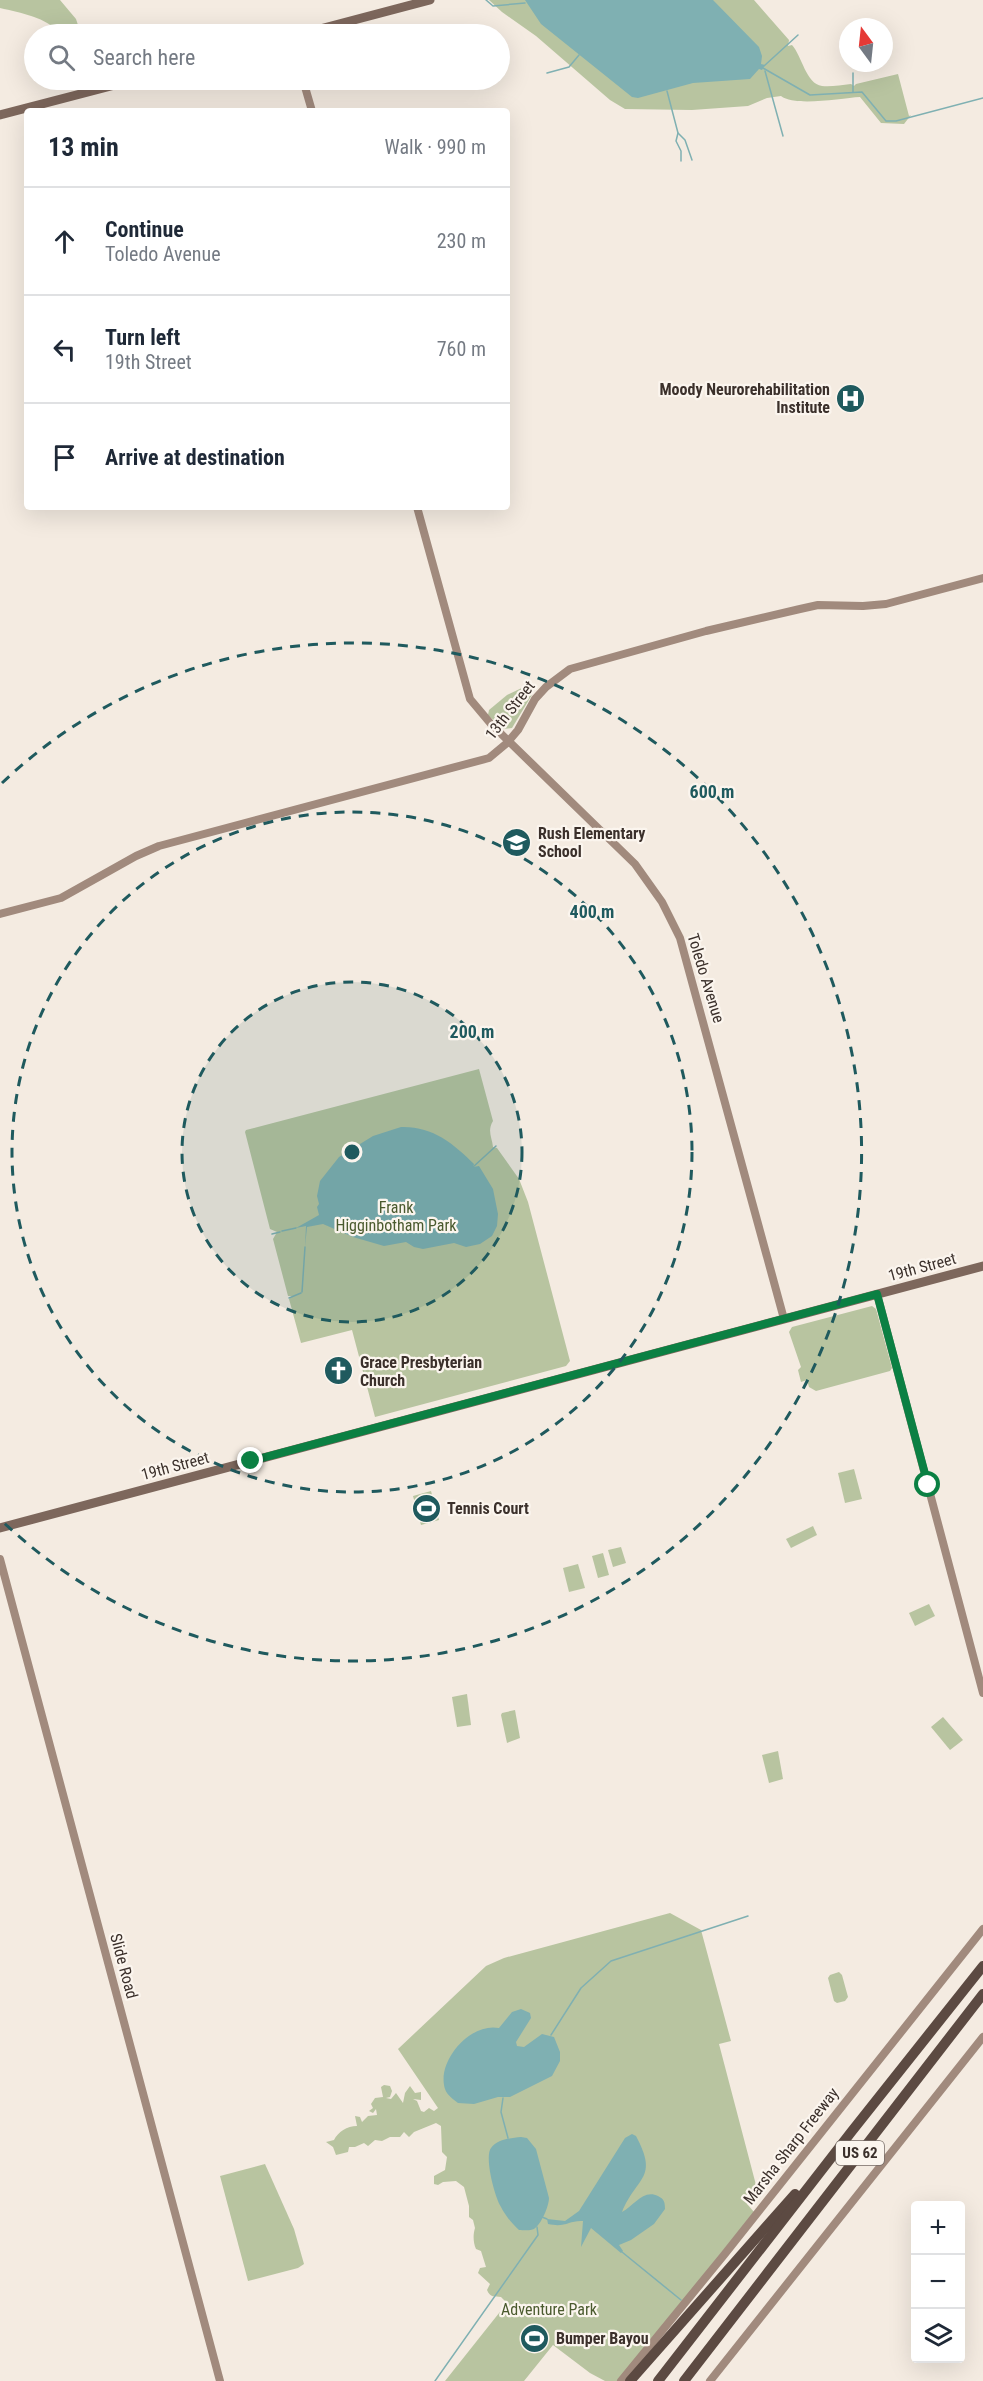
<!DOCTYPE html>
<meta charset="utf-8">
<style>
:root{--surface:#fff;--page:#f2f2f3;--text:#1f2937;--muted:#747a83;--line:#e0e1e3}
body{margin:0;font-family:"Roboto Condensed",sans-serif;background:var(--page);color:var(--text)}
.controls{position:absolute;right:18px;bottom:18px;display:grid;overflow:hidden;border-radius:6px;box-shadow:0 6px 24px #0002}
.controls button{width:54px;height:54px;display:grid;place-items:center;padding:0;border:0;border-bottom:2px solid var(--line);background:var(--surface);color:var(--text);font:30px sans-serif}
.compass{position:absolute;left:839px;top:18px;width:54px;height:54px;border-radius:50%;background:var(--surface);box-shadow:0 6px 24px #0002;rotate:345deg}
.stop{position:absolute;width:18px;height:18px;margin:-14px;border:4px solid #0b8043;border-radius:50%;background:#fff}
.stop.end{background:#0b8043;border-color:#fff;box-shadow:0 2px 6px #0008}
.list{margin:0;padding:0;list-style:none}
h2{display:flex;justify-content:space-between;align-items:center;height:78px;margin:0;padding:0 24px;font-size:26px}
h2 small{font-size:20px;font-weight:400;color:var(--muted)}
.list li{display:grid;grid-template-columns:39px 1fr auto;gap:18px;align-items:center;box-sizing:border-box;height:108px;padding:0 24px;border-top:2px solid var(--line)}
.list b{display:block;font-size:22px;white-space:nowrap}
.list p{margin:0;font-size:20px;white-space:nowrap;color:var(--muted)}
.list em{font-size:20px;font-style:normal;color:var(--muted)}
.icon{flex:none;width:33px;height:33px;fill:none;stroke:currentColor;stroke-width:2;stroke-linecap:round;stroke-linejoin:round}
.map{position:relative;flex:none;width:983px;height:2381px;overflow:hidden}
.search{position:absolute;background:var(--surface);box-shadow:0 6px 24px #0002;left:24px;top:24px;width:486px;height:66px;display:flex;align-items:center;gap:15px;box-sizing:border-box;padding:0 21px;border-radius:33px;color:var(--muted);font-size:22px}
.panel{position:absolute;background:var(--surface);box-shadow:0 6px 24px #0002;left:24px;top:108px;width:486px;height:402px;border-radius:6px}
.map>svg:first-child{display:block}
</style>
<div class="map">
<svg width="983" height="2381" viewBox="0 0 983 2381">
<rect width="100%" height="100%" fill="#f4ebe1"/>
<g fill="#b8c4a0">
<path d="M0 0H60L76 19 81 34H61C46 17 21 13 0 8Z"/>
<path d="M489 0H754L789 40 788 46 792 45C802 56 806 84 822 86 831 87 841 85 851 84L854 86 856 84 898 74 909 116 911 115 904 124 881 123 860 97C842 98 795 107 781 96L767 98 748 106 692 110 625 109 610 100 536 36 502 12Z"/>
<path d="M526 686 532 688 533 693 512 728 503 729 488 715 489 710 507 695Z"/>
<path d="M479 1069 493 1121C487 1131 492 1137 493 1147L497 1148 519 1179 528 1202 570 1361 566 1366 375 1417 352 1330 301 1343 289 1299 293 1296H288L273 1239 277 1232 270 1229 245 1132 246 1130Z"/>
<path d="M872 1306 876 1309 892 1368 890 1371 816 1391 809 1387 807 1380 801 1382 798 1370 801 1367 789 1332 792 1327Z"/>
<path d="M854 1469 862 1499 845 1503 838 1473Z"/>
<path d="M431 1491 439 1520 421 1525 413 1496Z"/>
<path d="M813 1526 817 1535 791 1548 786 1539Z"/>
<path d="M621 1547 626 1563 613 1567 608 1550Z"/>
<path d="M603 1553 609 1575 598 1578 592 1556Z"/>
<path d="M578 1564 585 1588 569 1592 563 1568Z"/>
<path d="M929 1604 935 1616 915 1626 909 1613Z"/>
<path d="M467 1694 471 1725 457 1727 452 1697Z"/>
<path d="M515 1710 520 1738 507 1743 501 1715 502 1713Z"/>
<path d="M943 1717 963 1740 950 1750 931 1727Z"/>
<path d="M778 1751 783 1779 769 1783 762 1755Z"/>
<path d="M670 1913 701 1930 731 2041 719 2044 756 2185 760 2188 747 2204 754 2212 619 2381H605L590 2373 553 2345 524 2381H445L507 2303 501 2297C495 2296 490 2298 487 2290L490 2284 478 2273 480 2268 486 2267 481 2251 476 2249C473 2243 473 2234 475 2228L473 2220 469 2217V2206L464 2187 456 2181 443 2182 438 2185 434 2184V2176L445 2170 447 2157 442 2152 441 2126 436 2123 414 2132 409 2137 404 2132 400 2137H390L382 2141 375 2140 368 2146 364 2143 355 2147H349L348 2152 336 2155 333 2147 326 2142 334 2140C338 2132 347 2126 357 2126L355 2116 360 2117 362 2122 368 2116 377 2115 376 2109 373 2113 369 2111 373 2108 371 2104 375 2098 383 2097 381 2087 384 2085 390 2086 392 2091 390 2097 386 2098 391 2099 396 2093 403 2103 405 2093 410 2086 415 2093 421 2092V2100L413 2099 417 2101 421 2111 424 2112 429 2108 434 2111 438 2108 398 2049 486 1966 504 1958Z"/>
<path d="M839 1972 842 1975 848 1997 845 2001 837 2003 834 2001 828 1978 830 1975Z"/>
<path d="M265 2164 294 2229 304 2264 298 2268 248 2281 220 2176Z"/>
</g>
<g fill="#7fb0b2">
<path d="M525 0H713L759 47 762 56 761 64 765 65 762 70 759 69 750 79 693 83 638 98 632 97 541 24Z"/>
<path d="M401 1127C432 1126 453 1143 474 1164L473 1167 479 1166 493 1189 498 1214 497 1226 492 1236 480 1244 466 1247 454 1243 423 1249 414 1247 406 1242 384 1246 353 1237 323 1224 307 1227 305 1247 306 1226 296 1228 319 1215 317 1207 319 1204 317 1196 320 1181 339 1157 373 1136Z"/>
<path d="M521 2009 530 2013 531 2018 516 2042 517 2046 524 2047 542 2034 554 2037 560 2052V2061L552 2076 510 2097H498L474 2104 458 2103C453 2099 447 2095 445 2089 436 2061 471 2022 499 2028L512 2012Z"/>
<path d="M632 2134 636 2136C659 2179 637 2176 622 2212 634 2206 643 2189 658 2196 664 2199 665 2202 665 2209L654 2224 631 2240 619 2245 623 2251 621 2253 591 2228 581 2247 583 2221C569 2220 566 2228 548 2224L547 2219 565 2221 579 2211 625 2138Z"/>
<path d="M521 2137 527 2138 536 2149 549 2198C549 2206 541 2225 534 2229 530 2231 523 2230 519 2230 512 2224 505 2215 501 2207 495 2198 484 2157 491 2148 498 2139 511 2138 521 2137Z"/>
<path d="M539 2328 545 2336 544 2345 538 2347 528 2343H524L521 2340Z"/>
</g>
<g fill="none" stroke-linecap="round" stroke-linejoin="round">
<g stroke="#7fb0b2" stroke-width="1.5">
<path d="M486 0 493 6 525 3"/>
<path d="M764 66 798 35"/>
<path d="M763 68 810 95 862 92 886 121H896L983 98"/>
<path d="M765 71 783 136"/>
<path d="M547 73 569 67 579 55"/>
<path d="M667 91 678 133 676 141 681 151V161"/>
<path d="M853 92V73"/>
<path d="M678 133 685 140 692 160"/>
<path d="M473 1167 496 1146"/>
<path d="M282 1231 296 1228"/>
<path d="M272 1234 280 1232"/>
<path d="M302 1292 305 1247"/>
<path d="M289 1298 301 1293"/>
<path d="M551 2035 581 1988 611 1961 748 1916"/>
<path d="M503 2098 501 2112 508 2138"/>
<path d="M542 2217 547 2219"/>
<path d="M622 2252 681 2300"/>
<path d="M435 2381 538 2235 537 2227"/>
</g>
<g stroke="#a18a7d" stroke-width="8">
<path d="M303 80 312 111"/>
<path d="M417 507 470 699 491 724 635 864 662 902 680 938 784 1319"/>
<path d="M0 914 61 898 136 856 159 846 489 758 507 743 518 730 535 699 546 687 570 669 706 631 800 609 818 605 863 606 886 604 983 578"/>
<path d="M877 1294 983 1693"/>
<path d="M0 1559 220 2381"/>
<path d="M621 2381 724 2255 983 1929"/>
<path d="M710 2381 983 2037"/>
</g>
<g stroke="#7d675c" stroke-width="9">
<path d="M301 34 430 0"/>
<path d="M0 115 134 80"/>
<path d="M0 1528 983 1266"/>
</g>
<g stroke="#5c4a42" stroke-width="10">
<path d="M630 2381 795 2194"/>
<path d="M658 2381 852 2131 983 1966"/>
<path d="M684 2381 983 1994"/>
</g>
</g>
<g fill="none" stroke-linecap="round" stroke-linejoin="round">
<path stroke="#0b8043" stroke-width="8" d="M251 1461 877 1294 928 1485"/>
</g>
<circle cx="352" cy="1152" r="170" fill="#1f5a5e" fill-opacity=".12"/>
<g fill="none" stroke="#1f5a5e" stroke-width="3" stroke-dasharray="10 8">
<circle cx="352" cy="1152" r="170"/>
<circle cx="352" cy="1152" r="340"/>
<path d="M2 783A509 509 0 1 1 2 1521"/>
</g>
<defs>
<symbol id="hospital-disc" viewBox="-11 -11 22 22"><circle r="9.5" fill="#1f5a5e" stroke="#fbf5ee"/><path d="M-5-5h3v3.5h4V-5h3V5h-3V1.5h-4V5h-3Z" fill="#fff"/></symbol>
<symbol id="school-disc" viewBox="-11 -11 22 22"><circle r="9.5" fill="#1f5a5e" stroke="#fbf5ee"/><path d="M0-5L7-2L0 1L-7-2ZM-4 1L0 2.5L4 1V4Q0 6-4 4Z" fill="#fff"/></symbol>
<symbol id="church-disc" viewBox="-11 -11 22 22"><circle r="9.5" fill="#1f5a5e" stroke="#fbf5ee"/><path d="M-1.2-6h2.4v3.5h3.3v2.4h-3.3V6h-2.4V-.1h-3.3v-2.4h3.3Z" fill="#fff"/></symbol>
<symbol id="stadium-disc" viewBox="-11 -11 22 22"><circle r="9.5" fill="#1f5a5e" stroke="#fbf5ee"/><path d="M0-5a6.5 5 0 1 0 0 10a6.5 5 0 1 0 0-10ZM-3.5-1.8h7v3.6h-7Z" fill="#fff"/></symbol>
</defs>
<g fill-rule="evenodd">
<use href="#hospital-disc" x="834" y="382" width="33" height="33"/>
<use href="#school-disc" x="500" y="826" width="33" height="33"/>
<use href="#church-disc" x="322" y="1354" width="33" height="33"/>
<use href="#stadium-disc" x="410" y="1492" width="33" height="33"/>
<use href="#stadium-disc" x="518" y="2322" width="33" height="33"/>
</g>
<g text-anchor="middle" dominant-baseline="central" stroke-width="4.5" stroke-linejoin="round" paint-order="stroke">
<rect fill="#fbf5ee" stroke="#756b66" stroke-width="1.5" x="836" y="2141" width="48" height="24" rx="4.5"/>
<g font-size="15" font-weight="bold" fill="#3b302b">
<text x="860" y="2153">US 62</text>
</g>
<g font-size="16" font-weight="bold" fill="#3b302b" stroke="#fbf5ee" text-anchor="start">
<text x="830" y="389" text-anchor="end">Moody Neurorehabilitation<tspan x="830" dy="18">Institute</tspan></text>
<text x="538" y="833">Rush Elementary<tspan x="538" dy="18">School</tspan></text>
<text x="360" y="1362">Grace Presbyterian<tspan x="360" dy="18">Church</tspan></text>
<text x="447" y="1508">Tennis Court</text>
<text x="556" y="2338">Bumper Bayou</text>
</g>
<g font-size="16" fill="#3b302b" stroke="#fbf5ee">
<text transform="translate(510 710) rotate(-52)">13th Street</text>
<text transform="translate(706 978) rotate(73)">Toledo Avenue</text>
<text transform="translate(922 1267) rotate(-15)">19th Street</text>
<text transform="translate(175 1466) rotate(-15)">19th Street</text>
<text transform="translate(124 1966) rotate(75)">Slide Road</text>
<text transform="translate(791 2146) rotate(-52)">Marsha Sharp Freeway</text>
</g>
<g font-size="16" fill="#4a5a2e" stroke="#fbf5ee">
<text x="396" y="1207">Frank<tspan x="396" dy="18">Higginbotham Park</tspan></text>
<text x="549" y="2309">Adventure Park</text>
</g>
</g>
<circle cx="352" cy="1152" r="9" fill="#1f5a5e" stroke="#fbf5ee" stroke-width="3"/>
<g font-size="18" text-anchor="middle" font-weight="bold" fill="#1f5a5e" stroke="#fbf5ee" stroke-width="4.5" stroke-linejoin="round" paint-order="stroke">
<text x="712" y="798">600 m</text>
<text x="592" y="918">400 m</text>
<text x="472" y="1038">200 m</text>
</g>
</svg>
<div class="controls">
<button>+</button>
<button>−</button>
<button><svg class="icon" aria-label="layers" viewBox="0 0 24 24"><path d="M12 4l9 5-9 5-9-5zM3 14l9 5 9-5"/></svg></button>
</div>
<svg class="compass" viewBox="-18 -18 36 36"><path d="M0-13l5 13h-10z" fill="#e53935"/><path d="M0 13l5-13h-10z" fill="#747a83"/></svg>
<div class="stop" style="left:928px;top:1485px"></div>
<div class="stop end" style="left:251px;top:1461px"></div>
<div class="search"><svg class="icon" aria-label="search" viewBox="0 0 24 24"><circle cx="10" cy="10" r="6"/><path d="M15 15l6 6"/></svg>Search here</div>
<section class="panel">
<h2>13 min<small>Walk · 990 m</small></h2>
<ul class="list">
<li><svg class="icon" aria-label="ahead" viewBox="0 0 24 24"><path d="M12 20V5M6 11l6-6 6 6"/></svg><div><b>Continue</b><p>Toledo Avenue</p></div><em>230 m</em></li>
<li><svg class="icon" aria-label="left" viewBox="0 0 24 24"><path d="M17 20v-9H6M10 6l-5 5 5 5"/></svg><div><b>Turn left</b><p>19th Street</p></div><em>760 m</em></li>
<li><svg class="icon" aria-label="arrive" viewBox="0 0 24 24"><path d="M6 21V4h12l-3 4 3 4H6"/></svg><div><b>Arrive at destination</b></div></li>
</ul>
</section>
</div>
